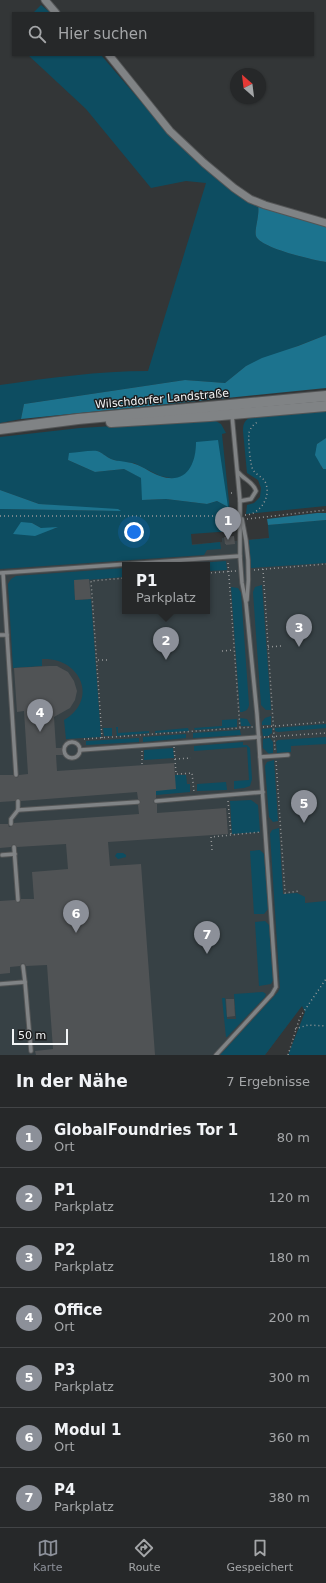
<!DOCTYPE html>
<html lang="de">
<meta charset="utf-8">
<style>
:root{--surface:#262829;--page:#323435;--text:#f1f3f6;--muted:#a4a6a8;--line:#424446;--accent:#8c9099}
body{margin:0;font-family:"DejaVu Sans",sans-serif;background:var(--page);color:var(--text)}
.compass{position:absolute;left:230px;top:68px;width:36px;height:36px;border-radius:50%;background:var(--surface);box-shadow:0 1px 3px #0004;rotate:332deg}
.scale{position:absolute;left:12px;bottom:10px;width:56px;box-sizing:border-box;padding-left:4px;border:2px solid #f2f4f5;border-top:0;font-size:11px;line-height:14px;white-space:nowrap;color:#f2f4f5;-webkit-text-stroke:3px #1c1d1e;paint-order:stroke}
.you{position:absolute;left:134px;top:532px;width:14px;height:14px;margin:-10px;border:3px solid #fff;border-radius:50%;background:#1a73e8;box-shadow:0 0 0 6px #1a73e833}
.badge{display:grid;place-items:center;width:26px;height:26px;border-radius:50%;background:var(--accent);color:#fff;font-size:13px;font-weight:700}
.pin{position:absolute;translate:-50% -33px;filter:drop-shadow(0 1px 2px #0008)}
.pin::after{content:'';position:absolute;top:21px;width:14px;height:12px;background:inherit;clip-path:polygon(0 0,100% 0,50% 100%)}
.popup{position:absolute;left:122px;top:562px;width:88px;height:52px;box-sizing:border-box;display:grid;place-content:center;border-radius:0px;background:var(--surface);filter:drop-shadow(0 1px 3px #0005);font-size:13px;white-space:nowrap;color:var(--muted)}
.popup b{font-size:15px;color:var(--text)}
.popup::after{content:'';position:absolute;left:50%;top:100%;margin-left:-8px;border:8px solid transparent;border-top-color:var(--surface)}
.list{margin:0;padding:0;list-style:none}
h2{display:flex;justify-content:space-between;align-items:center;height:52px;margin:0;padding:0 16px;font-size:17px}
h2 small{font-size:13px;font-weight:400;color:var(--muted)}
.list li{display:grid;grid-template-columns:26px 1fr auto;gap:12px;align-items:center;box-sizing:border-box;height:60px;padding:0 16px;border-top:1px solid var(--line)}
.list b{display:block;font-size:15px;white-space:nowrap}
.list p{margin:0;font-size:13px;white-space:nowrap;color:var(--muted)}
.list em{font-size:13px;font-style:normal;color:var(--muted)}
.icon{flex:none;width:22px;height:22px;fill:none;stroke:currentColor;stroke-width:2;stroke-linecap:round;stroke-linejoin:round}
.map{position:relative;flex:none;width:326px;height:1055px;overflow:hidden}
.search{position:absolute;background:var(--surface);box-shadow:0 1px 3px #0004;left:12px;right:12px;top:12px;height:44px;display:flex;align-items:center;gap:10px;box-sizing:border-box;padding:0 14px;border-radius:0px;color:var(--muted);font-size:15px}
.sheet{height:472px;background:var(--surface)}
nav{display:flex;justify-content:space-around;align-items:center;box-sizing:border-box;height:56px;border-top:1px solid var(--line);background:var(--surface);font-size:11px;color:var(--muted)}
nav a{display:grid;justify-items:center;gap:2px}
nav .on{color:var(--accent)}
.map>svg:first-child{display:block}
</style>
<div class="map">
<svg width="326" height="1055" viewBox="0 0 326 1055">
<rect width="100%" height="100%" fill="#333637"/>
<path fill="#374145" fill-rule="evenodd" d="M326 520V973L265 1055H0V559L222 542V538H233L234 541 269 538 268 525ZM125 565H207V611H125Z"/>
<g fill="#0d4d61" fill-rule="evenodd">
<path d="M41 5 51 13H33Z"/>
<path d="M28 55H101L167 132 210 173 236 193 258 205C260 215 254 230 256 236 260 248 313 260 326 262V335L246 366 225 383 185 380 24 404 21 419 0 423V385C49 378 98 371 148 371L206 183 186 181 151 188 86 109Z"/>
<path d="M326 411V438L317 444 322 469H326V506L246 514 247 505 254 503 260 497 261 488 258 480 247 473 243 431C243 423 245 420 252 416Z"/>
<path d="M214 420 221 424 226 433 222 434 232 531 191 534 192 545 220 542 221 549 207 550 204 555 0 569V509L121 511 39 504 0 490V437L80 428ZM98 451 111 459 121 462 134 463 160 476 176 479 183 476 192 468 196 452 228 507 217 501 207 504 166 499 142 500V478L124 469 95 472 68 460ZM32 523 41 528H57L13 534Z"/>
<path d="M326 520V563L251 568 249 540 269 538 268 525Z"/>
<path d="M226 561 227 570 207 571V565H172Z"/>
<path d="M125 568V577L74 581 75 600 91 599 101 737 66 739 64 720C99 700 81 657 42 659V666L13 668 8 584 11 579 16 576Z"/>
<path d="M262 585 271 710H266L261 705 253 592 255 587Z"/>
<path d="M231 587 238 588 241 593 249 705C248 710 245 712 240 712Z"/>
<path d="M271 716V725H262V722L265 718Z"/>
<path d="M240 718 247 719 251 726H241Z"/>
<path d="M237 719V727L195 730 194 728 222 726V720Z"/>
<path d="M326 724V728L278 732 275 731V728Z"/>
<path d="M116 727H118V733L149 731V733L117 736Z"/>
<path d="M103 728H112V736H104Z"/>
<path d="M188 728 189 731 155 733V731Z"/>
<path d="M272 728V733L268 736H263L262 729Z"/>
<path d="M240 730 241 735 193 738V733Z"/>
<path d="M186 734V738L143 742V737Z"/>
<path d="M326 737V744L291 746V752L277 753 276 742 278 740Z"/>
<path d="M139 738V742L86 745V741Z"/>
<path d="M270 738 273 742V753L269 754 263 748V739Z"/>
<path d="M243 742V745H247L250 748 252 779 250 786 244 788 234 789V781L249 780 247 747 194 751V746Z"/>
<path d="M173 748 174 758 144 760V750Z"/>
<path d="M274 760 278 821 273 822 269 817 265 766 267 762Z"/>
<path d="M175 775H186L187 784H190V792L156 795V791Z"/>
<path d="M226 782 227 790 197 791V784Z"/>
<path d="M251 800 258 805 260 832 232 834 230 801Z"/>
<path d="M279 828 283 894 297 893 305 897V903L326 901V1055H288L305 1012 302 1006 265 1055H220L278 992 280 988 270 834 272 830Z"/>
<path d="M260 850 264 854 268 909 264 914H254L250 851Z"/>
<path d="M117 853H123L126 855V857L118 859 115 856Z"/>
<path d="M265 921 269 925 273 980 271 984 259 986 255 922Z"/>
<path d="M263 992 266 994 265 997 227 1037H226L222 998H225L227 1019H236L234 994Z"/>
</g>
<g fill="#1c738e">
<path d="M258 205 281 213 326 226V262C313 260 260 248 256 236 254 230 260 215 258 205Z"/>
<path d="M326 335V388L21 419 24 404 185 380 225 383 246 366 262 358 298 346Z"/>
<path d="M326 438V469H323L315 455 317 444Z"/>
<path d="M218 440 228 507 217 501 207 504 166 499 142 500 141 478 124 469 95 472 68 460 69 453C78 453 89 450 97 451 102 452 106 457 111 459 119 462 127 461 135 464 144 467 151 473 160 476 186 485 196 465 196 442Z"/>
<path d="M0 490 39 504 118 509 121 511 0 509Z"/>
<path d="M317 513H326V520L268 525 267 519Z"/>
<path d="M21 522 32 523 41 528 58 527 35 536 13 534Z"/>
</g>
<g fill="#505355">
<path d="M234 536 235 544 226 545V544H225L224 537Z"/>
<path d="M89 579 91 599 75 600 74 580Z"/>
<path d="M49 666H57L68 672 74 681 77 691 75 700 70 708 54 717 56 748H63V755H56L57 771 174 763 176 789 156 791V798L153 801 154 803 157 804V813L226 808 228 834 108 842 110 866 141 864 155 1055H36L35 1051 53 1049 47 965 26 966 25 964 22 963 20 966 10 967V973L0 974V901L15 900 18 903 20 902 21 899H34L32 872 68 869 66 844 17 847 14 844 12 845 11 847 0 848V824H8L9 827H11L14 823 139 814 138 805 141 802 138 799 137 792 21 801 18 798 15 801 0 802V775H13L16 778 18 777 19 775 28 774 24 711 17 712 14 668Z"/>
<path d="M226 999H234L235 1016 227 1017Z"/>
</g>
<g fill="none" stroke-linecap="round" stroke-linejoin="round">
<defs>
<g id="service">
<path d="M238 472C244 480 253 481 256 491L251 499 240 501"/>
<path d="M242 519C248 545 250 574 247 600"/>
<path d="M0 573 240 556"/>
<path d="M3 573 16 775"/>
<path d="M0 635H7"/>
<circle cx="72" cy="750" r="8"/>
<path d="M80 750 259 737"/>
<path d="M260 757 288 755"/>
<path d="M156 801 263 792"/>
<path d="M18 810 138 802"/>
<path d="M11 824V819L18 810V801"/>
<path d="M14 847 18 900"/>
<path d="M2 855 15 854"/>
<path d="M25 982 31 1051"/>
<path d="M0 984 25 982 23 966"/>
<path d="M216 1055 272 994 276 987 257 714 246 603 242 583 240 556V501L232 415"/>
</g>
<g id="minor">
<path d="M45 0 56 13"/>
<path d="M109 55 170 131 204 163 234 188 250 199 265 205 326 223"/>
</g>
<g id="secondary">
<path d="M111 422 210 416 326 406"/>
<path d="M0 429 78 419 326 396"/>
</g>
</defs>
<use href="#service" stroke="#535556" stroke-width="5.5"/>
<use href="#minor" stroke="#535556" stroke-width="9"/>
<use href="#secondary" stroke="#535556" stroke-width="12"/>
<g stroke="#959798" stroke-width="1.5" stroke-dasharray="1 3" stroke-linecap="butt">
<path d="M231 493H232"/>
<path d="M245 515C259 515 271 498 266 484 264 477 257 476 253 470 250 465 248 439 249 433 250 428 254 424 259 421"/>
<path d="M0 516H235"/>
<path d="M247 519 326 510"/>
<path d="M228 563 240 728"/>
<path d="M263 569 275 751"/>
<path d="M254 570 326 564"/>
<path d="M207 573 236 571"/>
<path d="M268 647 281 646"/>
<path d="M222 651 234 650"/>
<path d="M98 660H110"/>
<path d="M263 727 326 722"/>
<path d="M264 737 326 733"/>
<path d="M102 738 91 581 125 578"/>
<path d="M84 739 253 727"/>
<path d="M174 747 175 759 191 758"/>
<path d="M142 751V765"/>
<path d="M175 759 176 774 192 773 194 792"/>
<path d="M276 761 285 893 299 891"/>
<path d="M228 801 231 835"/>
<path d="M212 850 211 837 260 832"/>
<path d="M295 1029 308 1025 326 1026"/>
<path d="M288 1055 300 1017 326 979"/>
</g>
<use href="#service" stroke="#808385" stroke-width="3.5"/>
<use href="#minor" stroke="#808385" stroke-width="7"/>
<use href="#secondary" stroke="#808385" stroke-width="10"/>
</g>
<g text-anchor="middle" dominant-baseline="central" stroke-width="3" stroke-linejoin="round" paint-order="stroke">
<g font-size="11" fill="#f2f4f5" stroke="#1c1d1e">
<text transform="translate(162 399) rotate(-5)">Wilschdorfer Landstraße</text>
</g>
</g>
</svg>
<svg class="compass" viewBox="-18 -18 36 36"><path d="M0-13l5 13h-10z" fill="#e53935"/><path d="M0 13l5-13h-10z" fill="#a4a6a8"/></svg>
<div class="scale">50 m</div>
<div class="you"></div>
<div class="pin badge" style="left:228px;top:540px">1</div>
<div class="pin badge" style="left:166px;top:660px">2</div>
<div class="popup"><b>P1</b>Parkplatz</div>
<div class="pin badge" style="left:299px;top:647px">3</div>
<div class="pin badge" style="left:40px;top:732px">4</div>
<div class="pin badge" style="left:304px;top:823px">5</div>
<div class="pin badge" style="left:76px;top:933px">6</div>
<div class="pin badge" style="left:207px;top:954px">7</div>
<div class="search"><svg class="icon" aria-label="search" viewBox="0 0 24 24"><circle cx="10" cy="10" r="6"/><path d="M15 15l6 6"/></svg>Hier suchen</div>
</div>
<section class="sheet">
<h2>In der Nähe<small>7 Ergebnisse</small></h2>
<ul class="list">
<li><span class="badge">1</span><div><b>GlobalFoundries Tor 1</b><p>Ort</p></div><em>80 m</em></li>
<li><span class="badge">2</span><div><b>P1</b><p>Parkplatz</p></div><em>120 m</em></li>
<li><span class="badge">3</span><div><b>P2</b><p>Parkplatz</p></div><em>180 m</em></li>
<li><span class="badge">4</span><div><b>Office</b><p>Ort</p></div><em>200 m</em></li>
<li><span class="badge">5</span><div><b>P3</b><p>Parkplatz</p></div><em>300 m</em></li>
<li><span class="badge">6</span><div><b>Modul 1</b><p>Ort</p></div><em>360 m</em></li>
<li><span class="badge">7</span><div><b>P4</b><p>Parkplatz</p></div><em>380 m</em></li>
</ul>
</section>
<nav>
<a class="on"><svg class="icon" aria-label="map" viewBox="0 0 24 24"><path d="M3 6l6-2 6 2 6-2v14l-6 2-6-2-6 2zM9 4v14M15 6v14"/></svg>Karte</a>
<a><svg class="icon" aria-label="directions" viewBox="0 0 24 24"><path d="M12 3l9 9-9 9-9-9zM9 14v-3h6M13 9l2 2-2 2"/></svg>Route</a>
<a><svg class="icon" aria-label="saved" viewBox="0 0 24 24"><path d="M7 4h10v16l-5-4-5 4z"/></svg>Gespeichert</a>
</nav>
